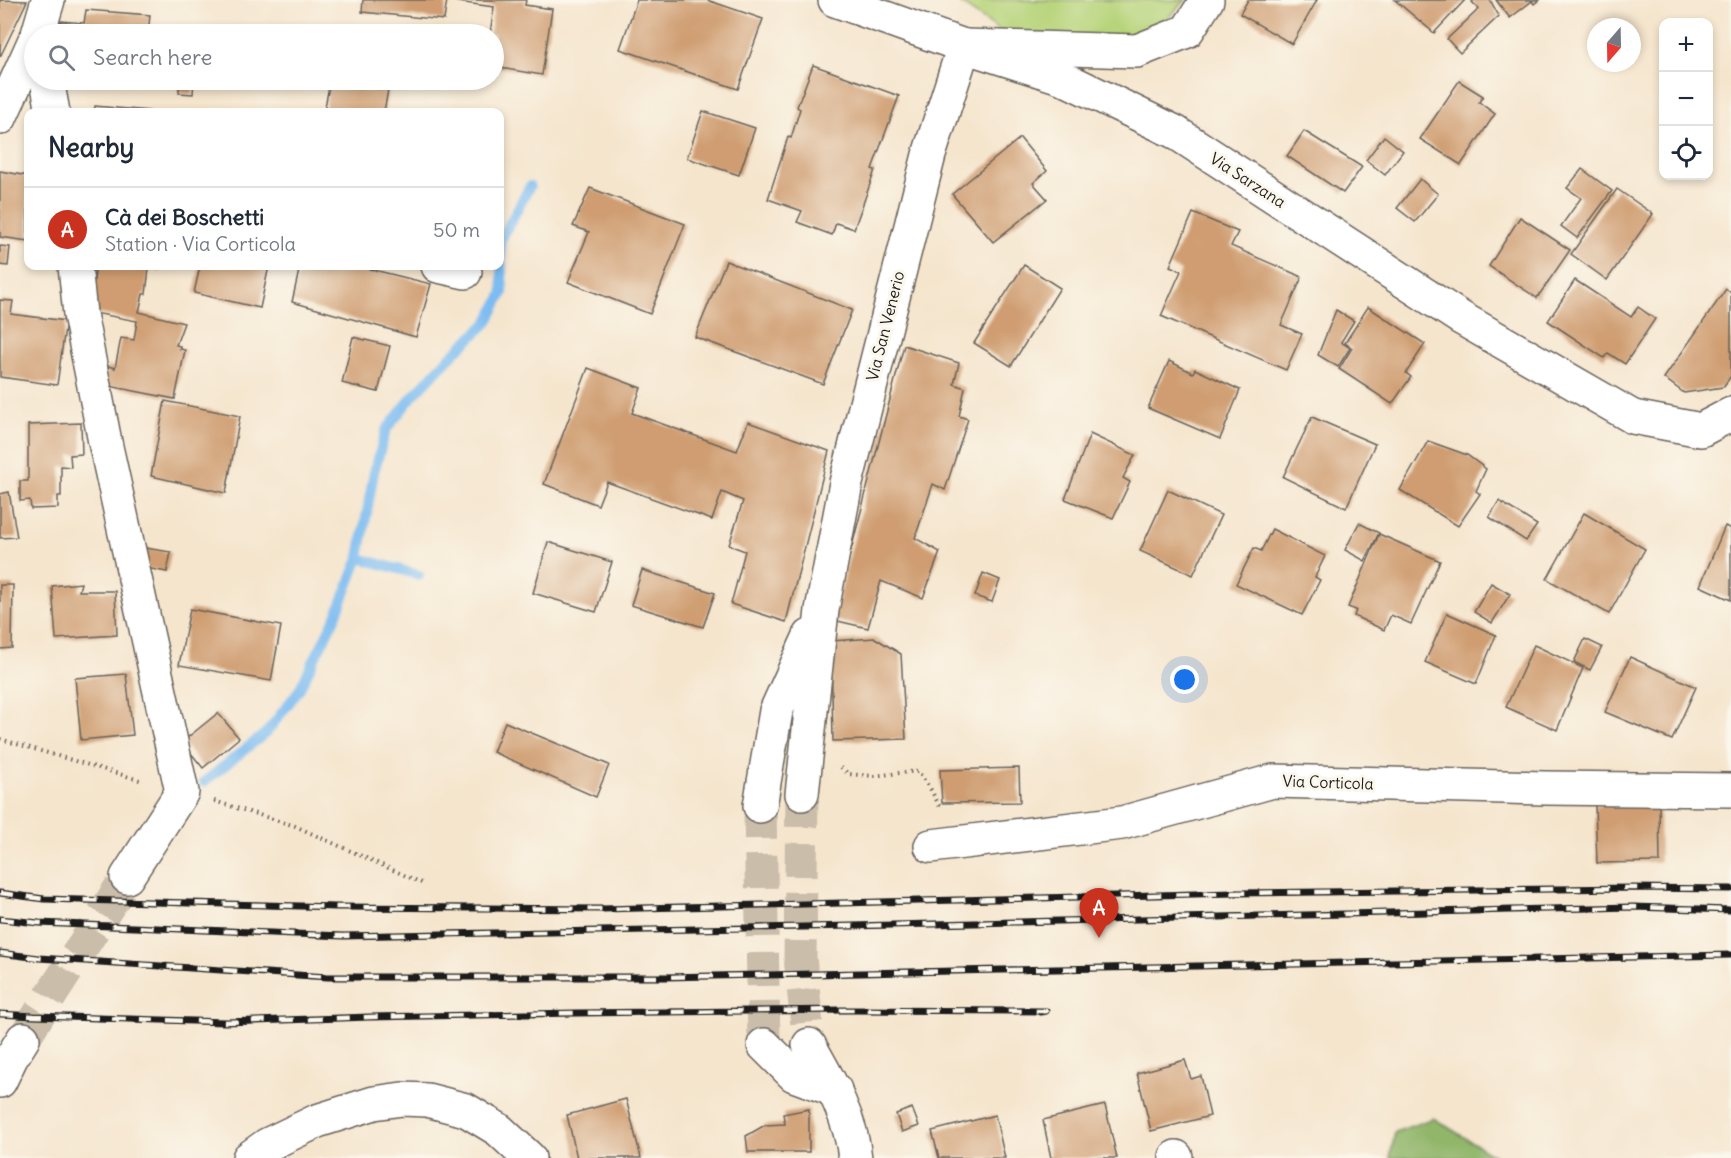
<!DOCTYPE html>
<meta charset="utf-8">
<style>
:root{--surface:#fff;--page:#f6f6f7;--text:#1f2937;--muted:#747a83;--line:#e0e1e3;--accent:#c8321e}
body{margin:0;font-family:Delius,sans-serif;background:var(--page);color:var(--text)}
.controls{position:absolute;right:18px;top:18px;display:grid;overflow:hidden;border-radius:12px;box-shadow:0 3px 9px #0003}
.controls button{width:54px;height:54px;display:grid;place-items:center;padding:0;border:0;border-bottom:2px solid var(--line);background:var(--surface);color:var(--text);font:30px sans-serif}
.compass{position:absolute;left:1587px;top:18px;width:54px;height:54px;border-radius:50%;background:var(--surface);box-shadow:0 3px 9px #0003;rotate:200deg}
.you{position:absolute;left:1185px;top:680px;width:21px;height:21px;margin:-15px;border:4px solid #fff;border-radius:50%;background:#1a73e8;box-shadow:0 0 0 9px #1a73e833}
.badge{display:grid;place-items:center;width:39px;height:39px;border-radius:50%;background:var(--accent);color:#fff;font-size:20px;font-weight:700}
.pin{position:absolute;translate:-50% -50px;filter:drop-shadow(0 2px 3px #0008)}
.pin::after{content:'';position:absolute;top:32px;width:21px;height:18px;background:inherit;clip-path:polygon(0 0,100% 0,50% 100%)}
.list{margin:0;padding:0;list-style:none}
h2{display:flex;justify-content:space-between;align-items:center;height:78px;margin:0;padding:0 24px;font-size:26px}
h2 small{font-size:20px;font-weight:400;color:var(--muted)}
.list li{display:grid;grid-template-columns:39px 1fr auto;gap:18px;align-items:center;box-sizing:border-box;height:84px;padding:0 24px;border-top:2px solid var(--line)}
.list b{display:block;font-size:22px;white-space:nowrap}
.list p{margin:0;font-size:20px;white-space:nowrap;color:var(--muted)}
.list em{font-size:20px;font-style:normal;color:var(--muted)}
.icon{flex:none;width:33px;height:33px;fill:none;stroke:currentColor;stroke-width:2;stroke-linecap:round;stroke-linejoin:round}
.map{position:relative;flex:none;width:1731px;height:1158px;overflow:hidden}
.search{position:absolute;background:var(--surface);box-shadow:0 3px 9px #0003;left:24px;top:24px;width:480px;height:66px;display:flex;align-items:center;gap:15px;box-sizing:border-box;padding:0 21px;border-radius:33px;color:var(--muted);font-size:22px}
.panel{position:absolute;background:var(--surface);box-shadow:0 3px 9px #0003;left:24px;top:108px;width:480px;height:162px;border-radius:12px}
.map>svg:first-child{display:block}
</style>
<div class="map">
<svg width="1731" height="1158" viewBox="0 0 1731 1158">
<rect width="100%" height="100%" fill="#fbf7ec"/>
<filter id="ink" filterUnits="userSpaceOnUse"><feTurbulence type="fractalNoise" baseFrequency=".0167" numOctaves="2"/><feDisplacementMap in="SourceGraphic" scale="12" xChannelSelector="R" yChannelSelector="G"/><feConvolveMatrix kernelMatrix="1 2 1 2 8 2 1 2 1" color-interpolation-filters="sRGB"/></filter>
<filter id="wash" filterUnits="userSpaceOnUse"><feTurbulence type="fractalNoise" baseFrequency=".008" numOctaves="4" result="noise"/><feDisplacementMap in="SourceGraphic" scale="24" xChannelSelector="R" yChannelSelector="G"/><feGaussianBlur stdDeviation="1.35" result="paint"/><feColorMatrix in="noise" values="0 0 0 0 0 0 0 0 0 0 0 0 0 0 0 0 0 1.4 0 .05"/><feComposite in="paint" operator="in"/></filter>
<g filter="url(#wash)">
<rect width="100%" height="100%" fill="#f5e5cd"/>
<path fill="#b7d47a" stroke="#6a784b" stroke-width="1.5" d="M956 0H1186L1143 42 1002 32Z"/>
<path fill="#91b66a" stroke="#566943" stroke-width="1.5" d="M1433 1118 1498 1158H1390L1395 1132Z"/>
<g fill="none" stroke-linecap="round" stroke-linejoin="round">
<g stroke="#7cbcf1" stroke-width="10">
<path d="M359 558 419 575"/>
<path d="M204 782 267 732 299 690 337 614 359 558 374 472 386 430 413 396 449 358 487 323 503 293 500 241 530 186"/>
</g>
</g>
<g id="blocks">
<g fill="#cf9d71">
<path d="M0 0 27 1 0 57Z"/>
<path d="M363 0H447L444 20 362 12Z"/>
<path d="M458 0H526L525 5 552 9 542 75 494 67V34H490L494 7 457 2Z"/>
<path d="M637 0H707L763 19 738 89 620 49Z"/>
<path d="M1248 0H1317L1292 44 1240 14Z"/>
<path d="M1395 0H1465L1434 33Z"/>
<path d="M1474 0H1490L1499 16 1460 53 1447 39 1479 9 1472 2Z"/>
<path d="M1496 0H1539L1534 4 1532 1 1510 18Z"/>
<path d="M86 10 150 15 148 34H60L61 21 84 23Z"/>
<path d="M813 65 899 96 872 169 875 170 854 229 836 223 832 235 797 222 802 211 768 199 788 137 791 138 800 109 797 107Z"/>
<path d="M179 80H194L193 94 179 93Z"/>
<path d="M330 81 388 90 384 112H324Z"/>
<path d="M1459 81 1483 96 1479 102 1495 114 1461 165 1420 139Z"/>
<path d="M95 106 149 111V112H94Z"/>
<path d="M703 111 755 128 739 175 687 158Z"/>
<path d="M1304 131 1362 167 1343 193 1287 156Z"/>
<path d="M1384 136 1403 151 1385 175 1366 160Z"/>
<path d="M1020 138 1047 171 1033 183 1047 199 993 242 952 194Z"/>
<path d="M1582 169 1612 191 1577 238 1561 226 1581 198 1567 188Z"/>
<path d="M0 171 28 176V241L0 237Z"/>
<path d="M1420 179 1438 194 1415 222 1397 208Z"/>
<path d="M590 188 685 224 650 314 568 282 589 232 573 226Z"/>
<path d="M1617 189 1653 214 1607 280 1571 254Z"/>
<path d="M1193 213 1238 232 1231 246 1302 277 1281 325 1302 334 1286 370 1161 316 1181 271 1170 266Z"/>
<path d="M1520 217 1570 250 1537 298 1489 266Z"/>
<path d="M0 246 10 247 8 266 0 265Z"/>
<path d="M726 261 852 310 823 384 695 337Z"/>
<path d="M1024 265 1060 288 1011 366 974 343Z"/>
<path d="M96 266H160L159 269 149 268 146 294H143L139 312 184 323 176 345 180 346V349L185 350 175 399 104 385 108 366 115 368 121 338 134 340 137 321 89 312Z"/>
<path d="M200 266H269L260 308 194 293Z"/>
<path d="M300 266H358L431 284 416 337 292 302Z"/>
<path d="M1575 280 1631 317 1638 307 1655 319 1625 364 1608 353 1604 358 1548 321Z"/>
<path d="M1726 289 1731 293V376L1723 387 1684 393 1664 378Z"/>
<path d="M0 300 13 301 11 314 66 321 57 385 0 377Z"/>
<path d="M1368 307 1425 344 1406 373 1411 377 1392 404 1339 369 1352 348 1345 343Z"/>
<path d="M1336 310 1354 321 1341 342 1350 348 1338 367 1318 355Z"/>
<path d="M353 337 390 346 378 392 342 383Z"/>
<path d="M904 345 959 363 954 384 965 388 959 416 968 419 945 490 933 484 915 538 940 552 923 598 881 581 868 628 833 620Z"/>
<path d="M1169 361 1193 373 1195 369 1240 390 1220 439 1148 408Z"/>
<path d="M588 368 641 388 632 413 737 451 748 422 829 451 786 622 731 604 745 551 729 545 743 501 722 492 712 520 607 482 598 505 544 484Z"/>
<path d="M165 401 240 416 226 493 151 476Z"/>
<path d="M1312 417 1375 444 1346 508 1283 477Z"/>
<path d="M81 423 82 454 70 455 71 467 61 466V496H58V508L31 509 30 500 20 501V481H28V425Z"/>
<path d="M1090 434 1135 455 1123 478 1130 482 1113 518 1065 499Z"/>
<path d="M1428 441 1467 455 1486 469 1476 491 1480 494 1458 526 1400 490Z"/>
<path d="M1168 490 1221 515 1193 575 1140 551Z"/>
<path d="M9 492 17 537 0 538V494Z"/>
<path d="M1499 501 1537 525 1526 541 1489 517Z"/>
<path d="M1584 513 1645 549 1609 614 1547 579Z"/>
<path d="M1359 523 1379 533 1365 561 1345 550Z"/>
<path d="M1725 526 1731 529V600L1700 586Z"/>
<path d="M1272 529 1325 556 1315 577 1320 580 1302 615 1236 584 1254 548 1261 551Z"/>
<path d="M1379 534 1440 561 1411 624 1391 615 1384 630 1354 616 1356 610 1348 607Z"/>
<path d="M548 542 612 562 596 612 533 593Z"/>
<path d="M145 548 171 552 167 572 141 567Z"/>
<path d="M642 570 715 593 703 627 631 605Z"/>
<path d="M983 573 1000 580 992 602 975 596Z"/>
<path d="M81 583 79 591H115L117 635 56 639 52 586Z"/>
<path d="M1491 583 1510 594 1492 623 1474 612Z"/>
<path d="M0 585H13L12 648 0 649Z"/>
<path d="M190 609 281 626 271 681 179 665Z"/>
<path d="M1447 613 1496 635 1476 684 1425 662Z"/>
<path d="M875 638 901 654 906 739 833 741 831 641Z"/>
<path d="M1585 639 1602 647 1590 670 1574 662Z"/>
<path d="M1534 645 1583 668 1557 730 1506 707Z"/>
<path d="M1630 657 1696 687 1672 740 1605 712Z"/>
<path d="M126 674 133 735 81 740 75 678Z"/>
<path d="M218 713 239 738 203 768 182 742Z"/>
<path d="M505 722 609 765 596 797 493 752Z"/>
<path d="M1019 768 1020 802 942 803 940 770Z"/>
<path d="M1595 805H1659L1660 862 1597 863Z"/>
<path d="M1185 1060 1191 1079 1201 1076 1210 1116 1151 1131 1137 1073Z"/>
<path d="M626 1099 641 1158H577L567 1115Z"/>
<path d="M1105 1105 1117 1158H1051L1043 1120Z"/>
<path d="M912 1108 919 1126 902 1132 896 1114Z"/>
<path d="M809 1109V1152H748L746 1136 765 1125 785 1124 783 1114Z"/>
<path d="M995 1115 1005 1158H939L932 1131Z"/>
</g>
</g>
</g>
<g filter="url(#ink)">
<use href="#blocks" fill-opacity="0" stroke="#68625a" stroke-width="1.5"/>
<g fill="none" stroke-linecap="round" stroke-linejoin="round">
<g stroke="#cabdaa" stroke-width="33" stroke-dasharray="33 16" stroke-linecap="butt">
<path d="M802 794 800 957 809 1045"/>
<path d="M760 806 764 1045"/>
<path d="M23 1039 127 877"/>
</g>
<defs>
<g id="minor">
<path d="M38 34 48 0"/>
<path d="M47 80 53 112"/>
<path d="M0 118 34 42"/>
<path d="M75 266 80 314 105 442 182 792 127 877"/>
<path d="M438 266 465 272"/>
<path d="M1633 417 1701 430 1731 414"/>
<path d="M802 794 822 610 846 483 929 155 964 46 1137 51 1187 31 1207 0"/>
<path d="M760 806 776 711 810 636"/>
<path d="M931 846 1122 823 1273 781 1545 788 1731 790"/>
<path d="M764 1045 794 1075 835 1090"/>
<path d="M809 1045C829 1080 851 1117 855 1158"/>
<path d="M0 1081 11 1058 23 1039"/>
<path d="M1176 1157V1158"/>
<path d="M249 1158 267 1145 317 1121 374 1103 402 1099 427 1100 466 1110 499 1130 529 1158"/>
</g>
<path id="major" d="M835 0 964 46 1061 77 1175 132 1461 318 1633 417"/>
</defs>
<use href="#minor" stroke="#68625a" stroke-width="36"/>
<use href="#major" stroke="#68625a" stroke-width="36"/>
<g stroke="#68625a" stroke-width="4" stroke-dasharray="1.5 4.5" stroke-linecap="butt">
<path d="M0 739 143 781"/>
<path d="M841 767 848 774 873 776 918 771 931 790 941 809"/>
<path d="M214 801 295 826 424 884"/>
</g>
<use href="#minor" stroke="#fff" stroke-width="33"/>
<use href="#major" stroke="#fff" stroke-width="33"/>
<defs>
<g id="rail">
<path d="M0 893 44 899 336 907 602 909 1234 893 1631 888 1731 889"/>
<path d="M0 919 39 923 343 936 852 926 1633 907 1731 910"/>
<path d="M0 953 39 958 328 977H665L1731 955"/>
<path d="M0 1014 34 1016 225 1022 370 1017 576 1013 847 1010 1046 1011 1040 1012"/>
</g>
</defs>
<use href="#rail" stroke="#1c1c1c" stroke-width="7"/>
<use href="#rail" stroke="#fbf7ec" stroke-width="4.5" stroke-dasharray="14" stroke-linecap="butt"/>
</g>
</g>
<g text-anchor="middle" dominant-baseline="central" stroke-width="6" stroke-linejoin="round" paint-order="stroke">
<g font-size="16" fill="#1c1c1c" stroke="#fbf7ec">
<text transform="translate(1248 180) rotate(33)">Via Sarzana</text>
<text transform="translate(885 326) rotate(-76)">Via San Venerio</text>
<text transform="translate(1328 782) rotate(2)">Via Corticola</text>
</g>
</g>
</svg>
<div class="controls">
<button>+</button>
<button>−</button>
<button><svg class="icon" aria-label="locate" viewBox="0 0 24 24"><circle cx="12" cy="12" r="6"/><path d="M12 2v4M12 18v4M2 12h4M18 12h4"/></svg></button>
</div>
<svg class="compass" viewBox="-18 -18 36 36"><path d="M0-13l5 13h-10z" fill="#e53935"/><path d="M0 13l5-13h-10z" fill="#747a83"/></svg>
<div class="you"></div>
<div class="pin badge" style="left:1099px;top:938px">A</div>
<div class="search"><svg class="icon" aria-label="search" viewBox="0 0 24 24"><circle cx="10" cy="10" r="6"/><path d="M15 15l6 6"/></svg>Search here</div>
<section class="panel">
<h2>Nearby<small></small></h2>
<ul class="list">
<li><span class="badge">A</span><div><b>Cà dei Boschetti</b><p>Station · Via Corticola</p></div><em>50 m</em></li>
</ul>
</section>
</div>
